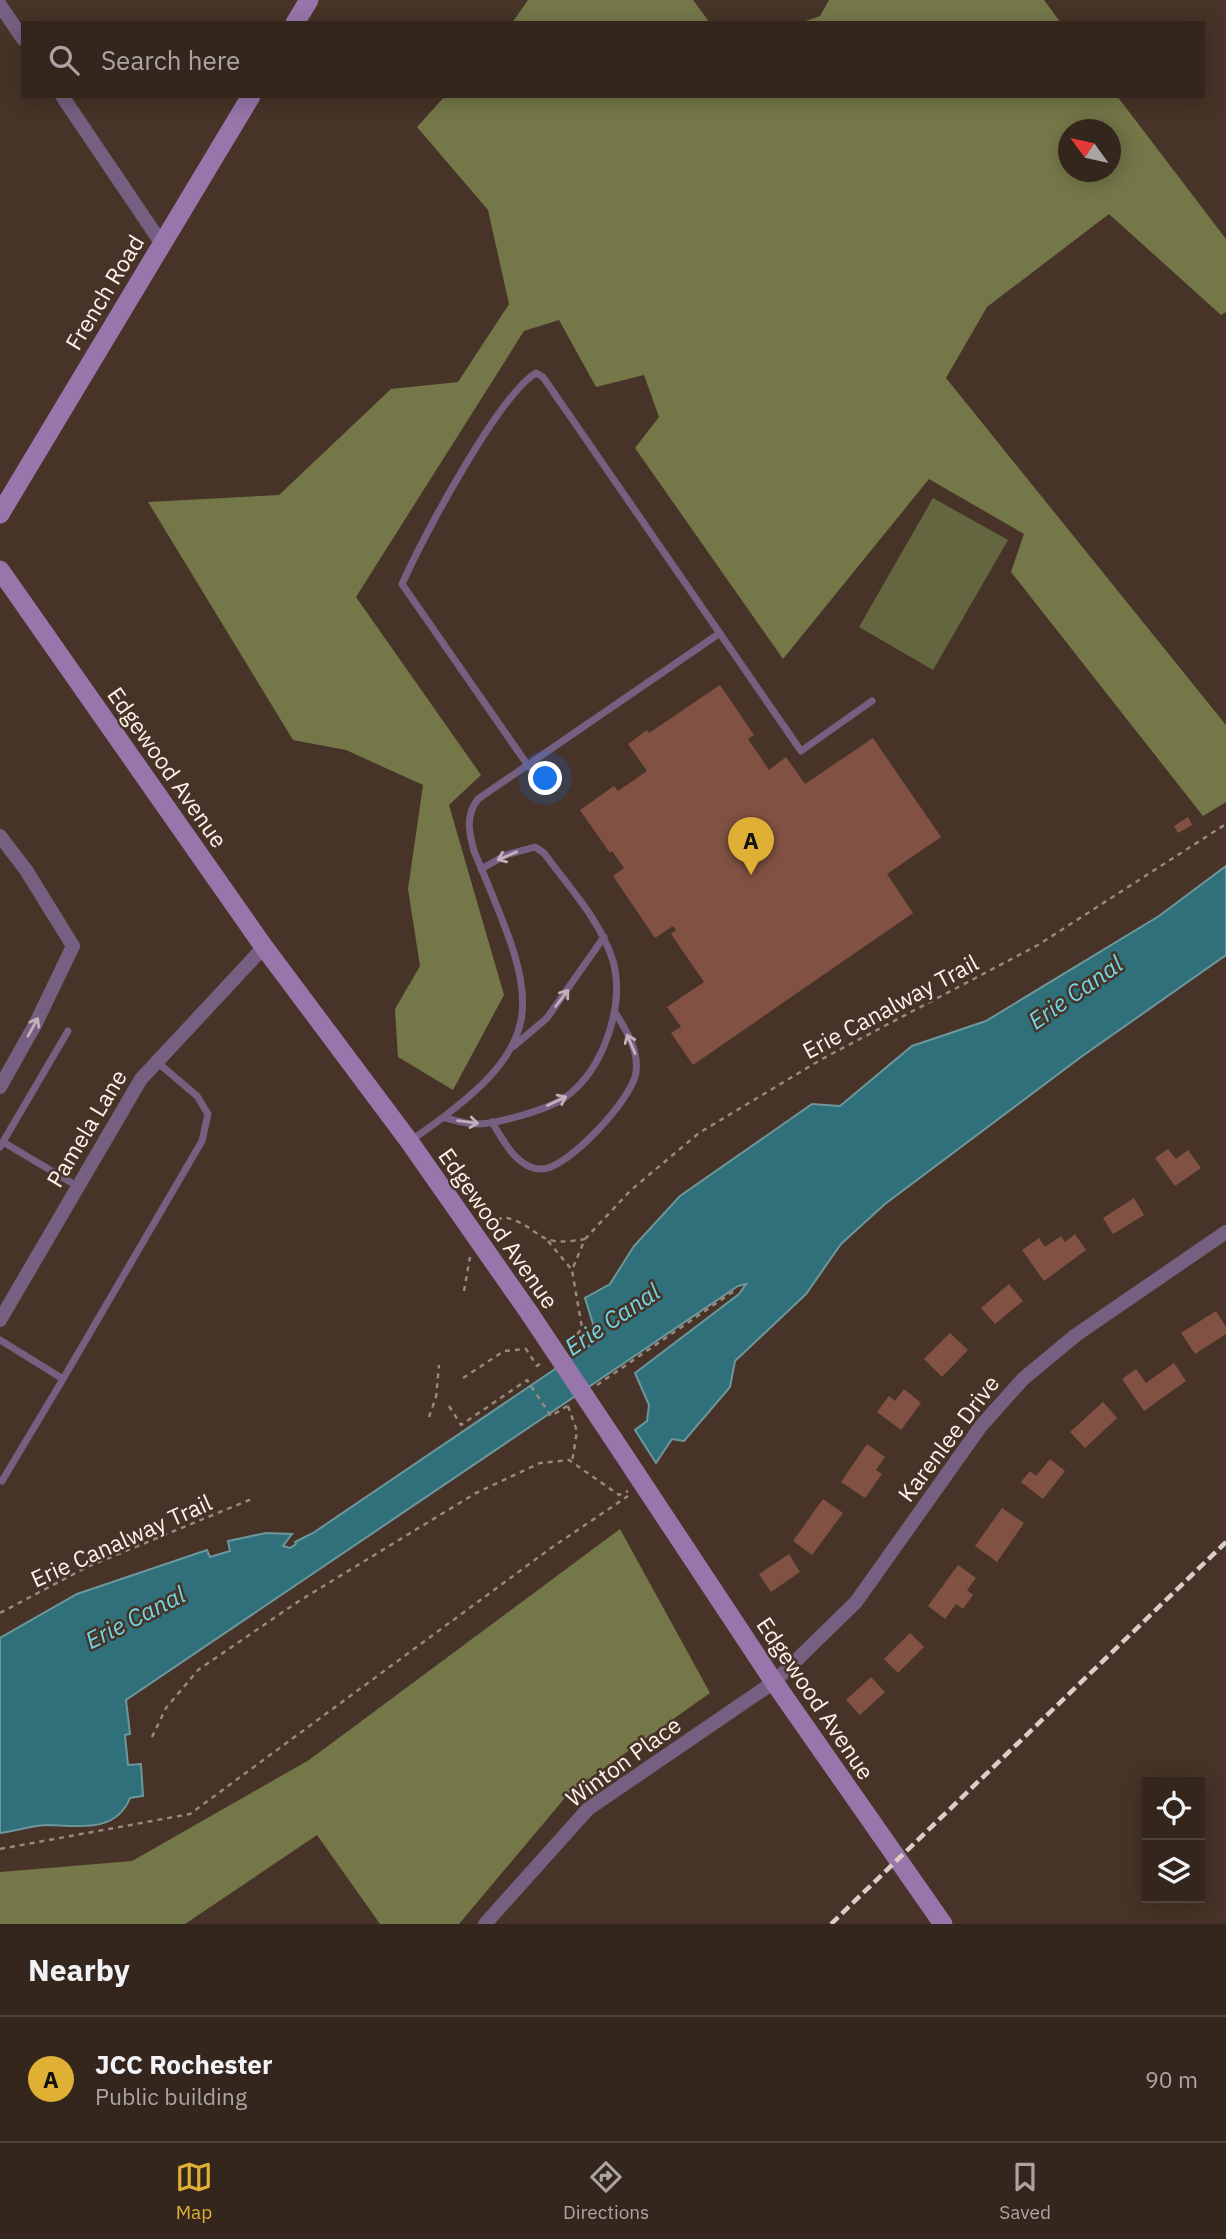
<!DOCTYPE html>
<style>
:root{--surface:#35261d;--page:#40322a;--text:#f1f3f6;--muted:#aaa5a4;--line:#4f433b;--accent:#dfb034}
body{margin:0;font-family:"IBM Plex Sans",sans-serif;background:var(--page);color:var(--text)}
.controls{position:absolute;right:21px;bottom:21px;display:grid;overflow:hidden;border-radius:0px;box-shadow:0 4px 18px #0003}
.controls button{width:63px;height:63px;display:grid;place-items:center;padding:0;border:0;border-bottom:2px solid var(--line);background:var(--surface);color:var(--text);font:35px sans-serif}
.compass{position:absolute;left:1058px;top:119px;width:63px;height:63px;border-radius:50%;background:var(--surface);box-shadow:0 4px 18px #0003;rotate:303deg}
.you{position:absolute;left:546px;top:779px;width:24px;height:24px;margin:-18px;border:5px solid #fff;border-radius:50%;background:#1a73e8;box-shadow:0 0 0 10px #1a73e833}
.badge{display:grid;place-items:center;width:46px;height:46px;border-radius:50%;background:var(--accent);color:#111;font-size:23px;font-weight:700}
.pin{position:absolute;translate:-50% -58px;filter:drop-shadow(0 2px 4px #0008)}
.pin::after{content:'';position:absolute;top:37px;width:24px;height:21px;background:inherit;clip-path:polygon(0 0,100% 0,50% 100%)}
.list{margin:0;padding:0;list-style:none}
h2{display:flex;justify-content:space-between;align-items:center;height:91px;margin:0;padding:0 28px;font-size:30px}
h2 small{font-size:23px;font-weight:400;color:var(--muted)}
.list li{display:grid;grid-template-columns:46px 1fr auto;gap:21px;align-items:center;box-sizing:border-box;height:126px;padding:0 28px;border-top:2px solid var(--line)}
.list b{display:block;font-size:26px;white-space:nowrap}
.list p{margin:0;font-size:23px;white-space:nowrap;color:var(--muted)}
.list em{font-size:23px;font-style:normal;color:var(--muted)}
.icon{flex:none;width:38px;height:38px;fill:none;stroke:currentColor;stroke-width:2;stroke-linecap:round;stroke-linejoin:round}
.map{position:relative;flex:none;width:1226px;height:1924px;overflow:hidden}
.search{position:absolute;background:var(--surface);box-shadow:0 4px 18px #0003;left:21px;right:21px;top:21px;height:77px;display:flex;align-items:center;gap:18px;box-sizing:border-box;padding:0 24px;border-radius:0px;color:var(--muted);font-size:26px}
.sheet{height:217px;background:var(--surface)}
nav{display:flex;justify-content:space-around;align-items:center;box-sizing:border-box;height:98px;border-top:2px solid var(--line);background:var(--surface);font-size:19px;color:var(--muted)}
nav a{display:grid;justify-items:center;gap:4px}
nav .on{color:var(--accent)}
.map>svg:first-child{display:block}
</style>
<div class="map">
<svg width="1226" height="1924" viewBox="0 0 1226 1924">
<rect width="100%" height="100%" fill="#473327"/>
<path fill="#63663f" d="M933 498 1008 540 933 670 859 627Z"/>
<g fill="#747748" fill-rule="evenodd">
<path d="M528 0H693L710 23H512Z"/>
<path d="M829 0H1044L1061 23H800L820 16Z"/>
<path d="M445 96H1117L1226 239V312L1221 315 1109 214 987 307 946 378 1226 725V802L1203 816 1011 572 1024 534 929 479 783 659 635 448 659 417 644 375 596 387 559 320 524 331 356 597 481 775 449 805 504 995 453 1090 398 1057 395 1009 420 966 408 889 423 785 346 750 293 740 148 502 279 495 391 389 458 382 509 304 488 210 417 127ZM1068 130H1110V172H1068Z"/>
<path d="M620 1529 710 1693 569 1793 459 1924H380L317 1835 185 1924H0V1872L132 1861 309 1760Z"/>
</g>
<path fill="#2f707a" stroke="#6d979c" stroke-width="2" d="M1226 866V955L1081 1057 885 1204 841 1244 806 1294 735 1361 730 1387 684 1441 672 1439 656 1463 635 1430 647 1421 649 1405 635 1373 739 1294 746 1284 738 1286 126 1700 130 1734 125 1735 128 1765 141 1764 143 1796 130 1798C116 1833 79 1826 49 1825 32 1825 16 1831 0 1833V1638L77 1594 207 1550 210 1557 230 1551 228 1541 266 1533 292 1534 283 1546 290 1548 296 1544 295 1542 313 1533 589 1346 593 1324 585 1298 610 1284 634 1246 680 1196 812 1104 840 1106 912 1046 986 1021 1159 916Z"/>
<g fill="#815244">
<path d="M720 685 754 735 748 739 769 770 786 757 805 784 873 738 941 837 887 874 913 913 693 1065 671 1033 681 1027 667 1007 704 982 671 934 676 930 673 926 655 938 613 876 624 868 612 851 610 853 580 810 614 786 618 791 647 771 628 744 647 730 649 733Z"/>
<path d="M1188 817 1192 825 1178 833 1174 826Z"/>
<path d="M1168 1149 1176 1159 1188 1150 1201 1168 1175 1186 1155 1158Z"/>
<path d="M1134 1198 1144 1215 1113 1234 1103 1218Z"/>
<path d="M1075 1234 1086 1250 1044 1281 1022 1250 1039 1238 1045 1247 1061 1236 1065 1242Z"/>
<path d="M1009 1284 1023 1301 995 1324 981 1308Z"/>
<path d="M1216 1311 1226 1327V1334L1195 1354 1181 1333Z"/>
<path d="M950 1333 968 1350 942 1377 924 1359Z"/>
<path d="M1174 1363 1186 1381 1144 1411 1122 1379 1136 1369 1146 1383Z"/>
<path d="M904 1389 921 1403 901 1430 877 1412 889 1396 895 1401Z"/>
<path d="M1103 1402 1117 1418 1085 1448 1070 1432Z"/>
<path d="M867 1444 885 1457 876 1470 882 1474 865 1498 841 1482Z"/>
<path d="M1050 1459 1065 1471 1043 1499 1021 1482 1030 1471 1036 1476Z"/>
<path d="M823 1499 843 1513 812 1555 793 1541Z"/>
<path d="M1002 1508 1024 1523 997 1562 975 1546Z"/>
<path d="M789 1554 800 1572 771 1592 759 1574Z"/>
<path d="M958 1565 976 1578 967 1590 973 1595 963 1609 956 1604 945 1619 928 1606Z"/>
<path d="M910 1633 924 1647 898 1673 884 1659Z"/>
<path d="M871 1677 885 1692 860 1715 846 1700Z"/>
</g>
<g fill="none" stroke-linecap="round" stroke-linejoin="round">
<g stroke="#99887e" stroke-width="2.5" stroke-dasharray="5 5" stroke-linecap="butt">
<path d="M488 1224 504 1217C544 1227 533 1249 585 1239"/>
<path d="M548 1241 572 1270"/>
<path d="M464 1291 470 1257"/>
<path d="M571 1342 582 1328 572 1270 585 1239 631 1190 699 1133 822 1059 1038 945 1226 824"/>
<path d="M463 1378 504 1351 526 1349 537 1366 542 1362"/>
<path d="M597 1385 734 1291"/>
<path d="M449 1406 461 1425 527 1380 551 1416 569 1405"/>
<path d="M568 1406 577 1431 572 1462"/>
<path d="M429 1417 436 1397 439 1365"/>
<path d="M0 1613 87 1567 254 1498"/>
<path d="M152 1737 166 1708 198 1670 299 1601 476 1493 540 1463 569 1460 619 1495 628 1491"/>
<path d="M0 1849 190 1814 551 1548 628 1496"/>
</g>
<g stroke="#766081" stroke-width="7">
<path d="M529 767 402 584C423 538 497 397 536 373L543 377 801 751 872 701"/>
<path d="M514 1046 547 1018 604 937"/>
<path d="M445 1118C455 1120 466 1124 476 1124 497 1124 551 1109 567 1096 604 1068 625 1005 613 961 601 921 568 886 544 853L535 847 506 855 481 869"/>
<path d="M492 1122C503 1140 517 1169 541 1169 567 1170 634 1097 636 1072 639 1050 626 1030 615 1012"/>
<path d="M410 1141C559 1039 538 1004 474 851 469 832 465 816 478 799L720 633"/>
<path d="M3 1142 77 1186"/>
<path d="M0 1147 68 1031"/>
<path d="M0 1340 63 1379 202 1141 208 1114 197 1096 157 1062"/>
<path d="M2 1481 63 1379"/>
</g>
<g stroke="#766081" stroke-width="14">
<path d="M0 5 23 39"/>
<path d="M62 96 162 244"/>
<path d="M0 836 26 870 73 946 36 1023 0 1087"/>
<path d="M0 1320 141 1079 264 947"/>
<path d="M485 1924 588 1809 774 1682 856 1602 981 1426 1023 1379 1076 1335 1226 1232"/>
</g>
<g stroke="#9875aa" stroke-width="19">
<path d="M295 23 309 0"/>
<path d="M0 514 251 96"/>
<path d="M0 570 264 947 409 1141 530 1314"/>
<path d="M612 1437 774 1682 943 1924"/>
</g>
<path stroke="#dccec5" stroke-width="4.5" stroke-dasharray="10 5" stroke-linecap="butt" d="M831 1924 1226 1542"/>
<path stroke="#9875aa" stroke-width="19" d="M530 1314 612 1437"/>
</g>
<defs><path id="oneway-shaft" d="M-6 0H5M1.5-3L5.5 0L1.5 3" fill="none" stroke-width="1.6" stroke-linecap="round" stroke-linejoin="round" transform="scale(1.75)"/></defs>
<g stroke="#c1b0bb">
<use href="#oneway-shaft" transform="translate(507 856) rotate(157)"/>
<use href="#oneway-shaft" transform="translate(562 998) rotate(-53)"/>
<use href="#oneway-shaft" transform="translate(33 1027) rotate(-61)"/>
<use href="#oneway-shaft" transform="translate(631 1044) rotate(-113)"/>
<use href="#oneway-shaft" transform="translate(557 1101) rotate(-26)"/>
<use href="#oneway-shaft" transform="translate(468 1122) rotate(7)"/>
</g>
<g text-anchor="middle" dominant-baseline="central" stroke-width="5" stroke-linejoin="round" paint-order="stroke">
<g font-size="23" fill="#fff2ea" stroke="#473327">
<text transform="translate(104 292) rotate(-59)">French Road</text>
<text transform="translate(168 767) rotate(55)">Edgewood Avenue</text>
<text transform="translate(890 1006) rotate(-28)">Erie Canalway Trail</text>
<text transform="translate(86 1128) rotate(-59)">Pamela Lane</text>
<text transform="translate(499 1228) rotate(55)">Edgewood Avenue</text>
<text transform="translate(948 1438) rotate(-53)">Karenlee Drive</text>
<text transform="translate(121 1540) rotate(-24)">Erie Canalway Trail</text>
<text transform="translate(816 1698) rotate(56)">Edgewood Avenue</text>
<text transform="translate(623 1761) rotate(-36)">Winton Place</text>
</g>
<g font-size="24" font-style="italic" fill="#70d6e6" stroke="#473327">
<text transform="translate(1075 992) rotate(-35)">Erie Canal</text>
<text transform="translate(612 1319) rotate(-34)">Erie Canal</text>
<text transform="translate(135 1617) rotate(-27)">Erie Canal</text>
</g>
</g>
</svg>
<div class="controls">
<button><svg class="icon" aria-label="locate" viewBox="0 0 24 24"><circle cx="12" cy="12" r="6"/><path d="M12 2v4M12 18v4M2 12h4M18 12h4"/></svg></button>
<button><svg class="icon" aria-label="layers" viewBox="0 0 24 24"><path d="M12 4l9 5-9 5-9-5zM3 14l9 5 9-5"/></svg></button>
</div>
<svg class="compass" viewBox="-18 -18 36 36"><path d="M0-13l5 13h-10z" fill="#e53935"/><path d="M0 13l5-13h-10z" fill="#aaa5a4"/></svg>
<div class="you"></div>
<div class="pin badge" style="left:751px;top:875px">A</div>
<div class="search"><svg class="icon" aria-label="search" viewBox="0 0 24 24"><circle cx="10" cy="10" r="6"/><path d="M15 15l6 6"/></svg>Search here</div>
</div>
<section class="sheet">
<h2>Nearby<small></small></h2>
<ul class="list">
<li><span class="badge">A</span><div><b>JCC Rochester</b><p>Public building</p></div><em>90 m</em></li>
</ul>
</section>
<nav>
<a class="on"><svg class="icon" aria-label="map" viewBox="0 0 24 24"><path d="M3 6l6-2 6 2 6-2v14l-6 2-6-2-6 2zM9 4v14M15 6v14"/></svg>Map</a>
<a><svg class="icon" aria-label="directions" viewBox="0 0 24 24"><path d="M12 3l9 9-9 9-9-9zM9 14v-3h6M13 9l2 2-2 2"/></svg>Directions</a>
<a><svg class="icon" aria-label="saved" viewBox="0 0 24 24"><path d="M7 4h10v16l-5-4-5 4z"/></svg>Saved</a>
</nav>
